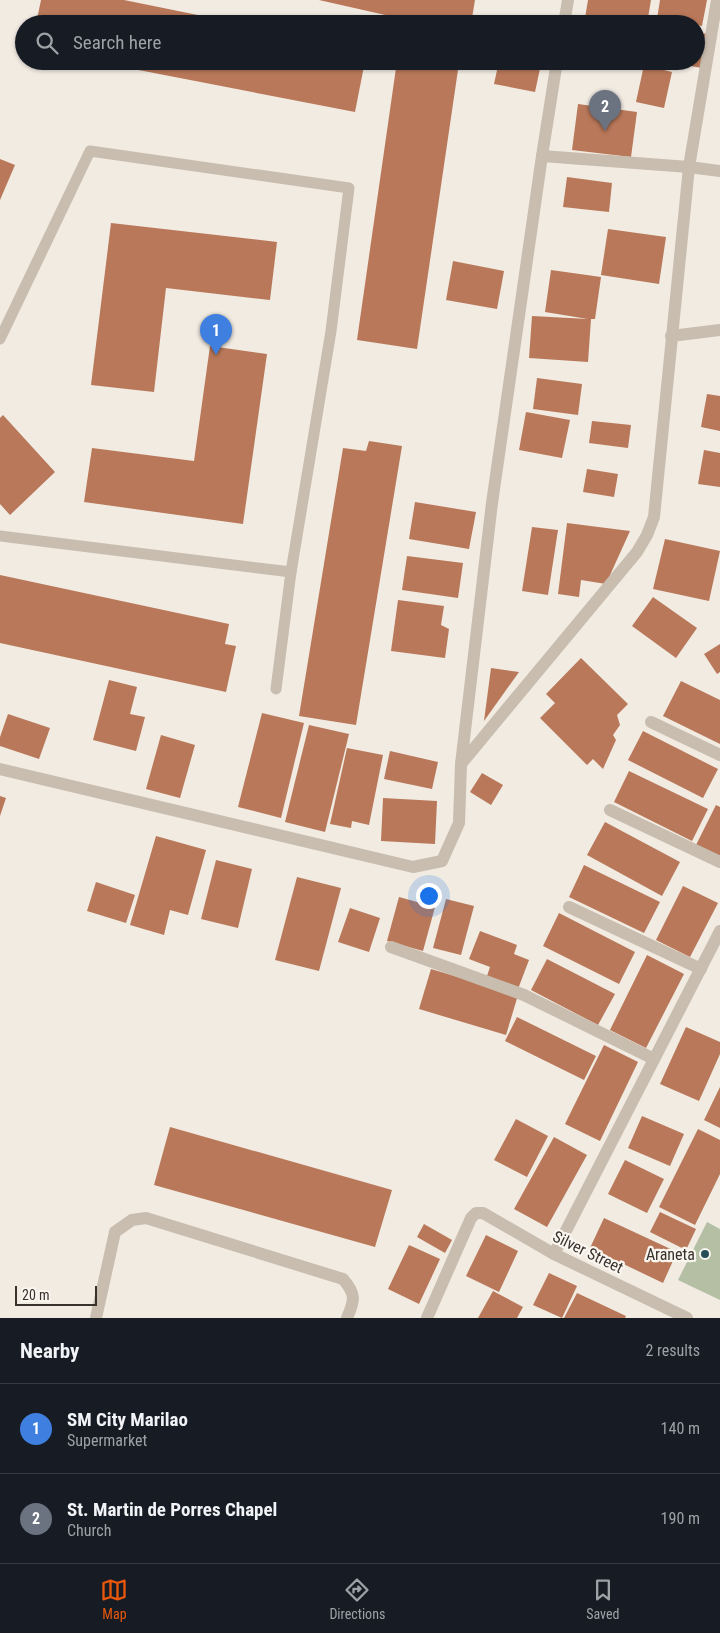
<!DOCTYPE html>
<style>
:root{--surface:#171b24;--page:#242831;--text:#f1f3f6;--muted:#9ea1a6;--line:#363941;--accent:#ea580c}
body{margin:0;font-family:"Roboto Condensed",sans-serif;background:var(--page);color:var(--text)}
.scale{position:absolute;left:15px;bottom:12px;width:82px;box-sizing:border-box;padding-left:5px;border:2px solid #38312c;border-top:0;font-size:14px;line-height:18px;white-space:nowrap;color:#38312c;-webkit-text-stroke:4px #f9f5ef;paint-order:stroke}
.you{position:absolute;left:428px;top:895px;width:18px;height:18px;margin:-12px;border:4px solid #fff;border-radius:50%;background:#1a73e8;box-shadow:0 0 0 8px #1a73e833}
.badge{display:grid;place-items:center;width:32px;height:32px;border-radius:50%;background:var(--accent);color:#fff;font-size:16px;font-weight:700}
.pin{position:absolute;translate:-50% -41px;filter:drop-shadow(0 1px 2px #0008)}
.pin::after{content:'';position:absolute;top:26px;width:18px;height:15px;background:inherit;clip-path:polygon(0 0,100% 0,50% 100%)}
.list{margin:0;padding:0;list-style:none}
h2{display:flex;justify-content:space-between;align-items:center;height:65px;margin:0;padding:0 20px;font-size:21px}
h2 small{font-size:16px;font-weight:400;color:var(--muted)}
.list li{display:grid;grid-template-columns:32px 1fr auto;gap:15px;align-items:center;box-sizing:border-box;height:90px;padding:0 20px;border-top:1px solid var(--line)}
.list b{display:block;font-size:19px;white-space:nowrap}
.list p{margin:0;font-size:16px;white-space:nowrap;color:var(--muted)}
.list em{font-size:16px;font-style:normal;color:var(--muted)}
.icon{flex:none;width:28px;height:28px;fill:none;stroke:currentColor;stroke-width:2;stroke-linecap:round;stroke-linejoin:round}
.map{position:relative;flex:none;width:720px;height:1318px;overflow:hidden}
.search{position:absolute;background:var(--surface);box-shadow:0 1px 4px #0004;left:15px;right:15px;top:15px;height:55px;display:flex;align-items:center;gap:12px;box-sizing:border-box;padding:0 18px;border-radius:28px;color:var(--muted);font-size:19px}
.sheet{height:245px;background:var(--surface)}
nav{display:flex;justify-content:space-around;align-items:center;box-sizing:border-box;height:70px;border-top:1px solid var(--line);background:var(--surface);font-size:14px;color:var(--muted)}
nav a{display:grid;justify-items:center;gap:2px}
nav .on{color:var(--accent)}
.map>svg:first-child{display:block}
</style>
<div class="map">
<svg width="720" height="1318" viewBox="0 0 720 1318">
<rect width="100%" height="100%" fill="#f1ebe2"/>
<path fill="#b4bfa4" d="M707 1222 720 1229V1300L678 1280Z"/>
<g fill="#b97859">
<path d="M41 0H124L242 24H36Z"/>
<path d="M319 0H475L471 24H425Z"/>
<path d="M588 0H651L647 24H584Z"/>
<path d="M660 0H707L702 26 696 25V24L657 19Z"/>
<path d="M696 32 707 34 702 68 667 62 696 61Z"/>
<path d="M92 61H365L355 112Z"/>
<path d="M397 61H447L459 63 417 349 357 340Z"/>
<path d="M499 61H524L541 64 535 92 494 84Z"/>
<path d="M622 61H640L639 65Z"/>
<path d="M644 65 672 72 664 108 636 102Z"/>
<path d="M578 104 637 112 631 157 572 150Z"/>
<path d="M0 159 15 165 0 200Z"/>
<path d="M567 177 612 183 609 212 563 207Z"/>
<path d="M111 223 277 242 270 300 166 288 154 392 91 385Z"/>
<path d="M608 229 666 237 659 284 601 275Z"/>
<path d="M453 261 504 271 497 309 446 300Z"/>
<path d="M551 270 601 277 595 319H591L588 362 529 358 532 316 588 319 545 312Z"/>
<path d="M210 346 267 354 243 524 84 502 92 448 194 461Z"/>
<path d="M537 378 582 384 578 415 533 409Z"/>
<path d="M707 394 720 396V431L701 427Z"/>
<path d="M526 412 570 420 562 458 519 450Z"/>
<path d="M3 415 55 472 10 515 0 504V418Z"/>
<path d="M592 421 631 425 628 448 589 443Z"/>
<path d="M369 441 402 446 356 725 299 716 343 448 366 451Z"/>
<path d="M704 450 720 453V487L698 484Z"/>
<path d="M587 469 618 474 614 497 583 492Z"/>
<path d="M415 502 476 512 469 549 409 539Z"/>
<path d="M567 523 630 531 606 584 581 580 579 597 558 594Z"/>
<path d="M532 527 558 530 548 595 522 591Z"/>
<path d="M665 539 720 551 709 601 653 589Z"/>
<path d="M407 556 463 563 458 598 402 590Z"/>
<path d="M0 575 229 624 225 644 236 646 226 692 0 643Z"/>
<path d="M653 597 697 628 676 658 632 626Z"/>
<path d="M398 600 444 606 441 625 449 629 445 658 391 651Z"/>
<path d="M720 644V672L717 674 704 654Z"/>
<path d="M581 658 628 704 617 715 620 725 613 735 616 740 603 769 593 759 587 765 540 718 555 703 546 694Z"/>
<path d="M491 668 519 672 484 721Z"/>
<path d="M109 680 137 687 130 714 145 717 136 751 93 740Z"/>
<path d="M681 681 720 700V744L663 716Z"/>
<path d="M262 713 304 723 281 818 238 807Z"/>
<path d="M8 714 50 728 39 759 0 746V737Z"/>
<path d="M309 725 349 734 325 832 285 822Z"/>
<path d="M643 731 718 769 703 798 628 760Z"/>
<path d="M161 735 195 745 180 798 146 789Z"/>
<path d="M347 748 383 755 369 825 352 821 351 828 330 824Z"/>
<path d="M390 751 438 762 432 789 384 779Z"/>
<path d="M629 771 708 809 692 841 614 802Z"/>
<path d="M482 773 503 785 491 805 470 792Z"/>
<path d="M0 796 6 798 0 816Z"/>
<path d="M383 798 437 801 435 844 381 841Z"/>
<path d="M716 805 720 807V856L696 845Z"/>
<path d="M605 822 680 862 662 896 587 855Z"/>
<path d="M156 836 206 850 188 915 170 910 164 935 130 925Z"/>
<path d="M216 860 252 869 238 928 201 919Z"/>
<path d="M584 865 660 902 644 933 569 897Z"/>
<path d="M297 877 341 888 319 971 275 960Z"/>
<path d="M96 882 135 895 126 923 87 911Z"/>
<path d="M683 886 718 903 690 957 656 940Z"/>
<path d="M399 897 435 907 423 951 387 941Z"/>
<path d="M446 899 474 906 461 955 433 948Z"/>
<path d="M350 908 380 918 369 952 338 942Z"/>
<path d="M559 913 635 952 619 984 543 946Z"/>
<path d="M480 931 517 945 514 954 529 960 518 989 487 976 490 967 469 959Z"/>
<path d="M647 955 684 974 646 1048 610 1030Z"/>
<path d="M547 959 615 994 598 1025 531 990Z"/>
<path d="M431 969 518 995 506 1035 419 1009Z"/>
<path d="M517 1017 596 1056 584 1080 505 1041Z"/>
<path d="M686 1027 720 1042V1054L699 1101 660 1084Z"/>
<path d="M604 1045 638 1062 600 1141 565 1124Z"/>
<path d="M720 1087V1128L704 1120Z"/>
<path d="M642 1116 684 1134 670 1166 628 1148Z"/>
<path d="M516 1119 548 1136 527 1177 494 1160Z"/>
<path d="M170 1127 392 1190 375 1247 154 1185Z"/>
<path d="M698 1129 720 1140V1174L695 1225 659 1207Z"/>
<path d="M554 1137 587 1155 547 1227 514 1209Z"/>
<path d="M625 1160 664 1179 647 1213 608 1194Z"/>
<path d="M660 1212 696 1229 686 1250 650 1232Z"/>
<path d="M604 1218 677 1252 663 1283 590 1248Z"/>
<path d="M424 1224 452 1240 445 1253 417 1237Z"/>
<path d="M486 1235 518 1251 499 1292 466 1276Z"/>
<path d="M409 1245 440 1259 419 1304 388 1289Z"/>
<path d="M549 1273 577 1286 562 1318 533 1305Z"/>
<path d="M493 1291 523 1307 517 1318H478Z"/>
<path d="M577 1293 626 1316 625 1318H564Z"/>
</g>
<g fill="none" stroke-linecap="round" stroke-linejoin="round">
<g stroke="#c8bdaf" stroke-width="11">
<path d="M0 339 90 151 349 188 331 331 291 572 276 689"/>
<path d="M0 536 291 572"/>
</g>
<g stroke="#c8bdaf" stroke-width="12">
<path d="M564 24 568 0"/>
<path d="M542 156 689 167 720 171"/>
<path d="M671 336 720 330"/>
<path d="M651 722 720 755"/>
<path d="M461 764 637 552 647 535 654 517 689 167 717 0"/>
<path d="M0 769 413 867 442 861 459 823 461 764 492 503 542 156 557 61"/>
<path d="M610 810 720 862"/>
<path d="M569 907 701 969"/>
<path d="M391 947 524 995 654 1059"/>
<path d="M554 1254 720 931"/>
<path d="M96 1318 115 1232 132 1220 146 1218 343 1279C356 1294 355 1300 347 1318"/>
<path d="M427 1318 471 1218 476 1213H483L554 1254 687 1318"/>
</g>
</g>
<circle fill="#264e55" stroke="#f9f5ef" stroke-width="2" cx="705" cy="1254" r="5"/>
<g text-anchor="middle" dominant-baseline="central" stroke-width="4.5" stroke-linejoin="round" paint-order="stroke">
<g font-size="16" fill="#38312c" stroke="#f9f5ef">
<text transform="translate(588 1252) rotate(26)">Silver Street</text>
</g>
<g font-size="16" fill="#38312c" stroke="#f9f5ef" text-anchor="end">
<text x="695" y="1254">Araneta</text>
</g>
</g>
</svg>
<div class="scale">20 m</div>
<div class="you"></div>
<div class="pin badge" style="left:216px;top:355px;background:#3f7fe0">1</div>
<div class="pin badge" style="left:605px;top:131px;background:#6b7280">2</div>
<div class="search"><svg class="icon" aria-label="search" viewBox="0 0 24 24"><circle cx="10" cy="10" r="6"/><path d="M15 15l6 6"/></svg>Search here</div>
</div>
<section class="sheet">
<h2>Nearby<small>2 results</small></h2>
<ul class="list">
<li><span class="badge" style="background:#3f7fe0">1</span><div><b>SM City Marilao</b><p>Supermarket</p></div><em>140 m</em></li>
<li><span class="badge" style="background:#6b7280">2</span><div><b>St. Martin de Porres Chapel</b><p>Church</p></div><em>190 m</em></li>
</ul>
</section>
<nav>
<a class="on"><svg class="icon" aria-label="map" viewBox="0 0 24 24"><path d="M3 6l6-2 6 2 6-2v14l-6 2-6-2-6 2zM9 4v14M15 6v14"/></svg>Map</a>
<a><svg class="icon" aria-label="directions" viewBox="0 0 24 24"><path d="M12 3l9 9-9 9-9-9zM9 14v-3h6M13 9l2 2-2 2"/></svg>Directions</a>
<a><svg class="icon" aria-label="saved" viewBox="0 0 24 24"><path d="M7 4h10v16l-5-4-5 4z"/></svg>Saved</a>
</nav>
